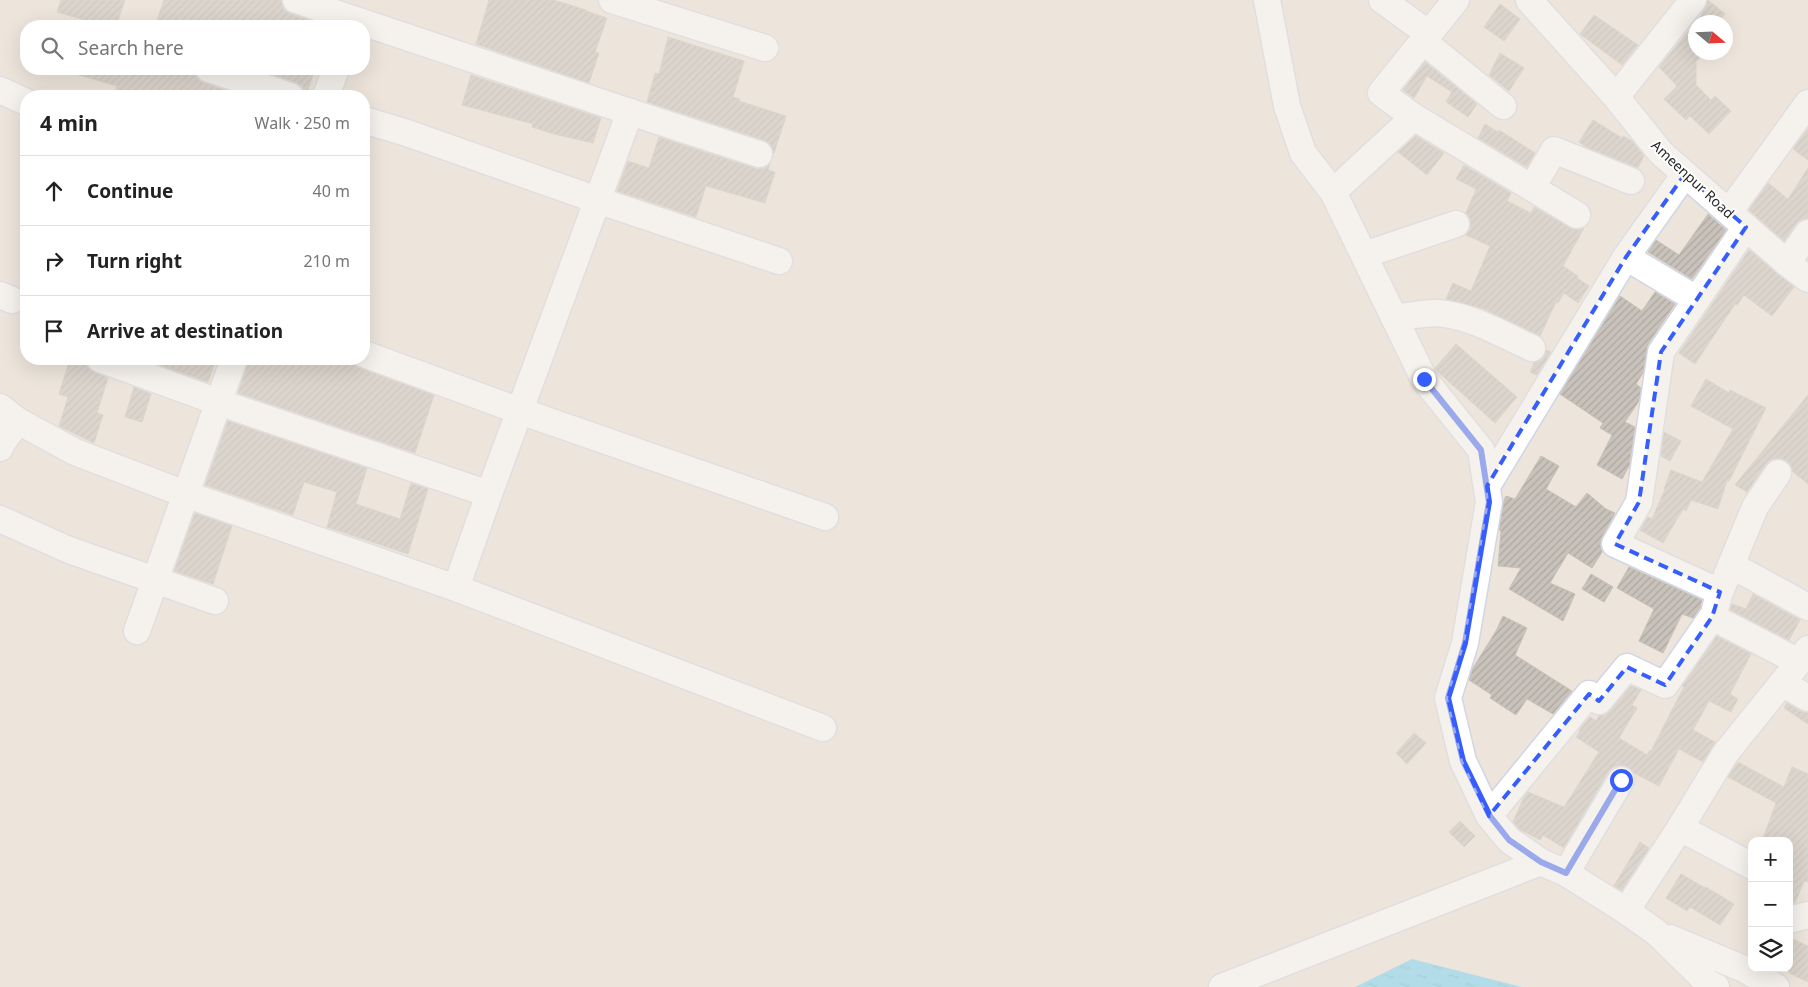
<!DOCTYPE html>
<meta charset="utf-8">
<style>
:root{--surface:#fff;--page:#f6f6f6;--text:#222;--muted:#767676;--line:#e0e0e0}
body{margin:0;font-family:"Noto Sans",sans-serif;background:var(--page);color:var(--text)}
.controls{position:absolute;right:15px;bottom:15px;display:grid;overflow:hidden;border-radius:10px;box-shadow:0 5px 20px #0002}
.controls button{width:45px;height:45px;display:grid;place-items:center;padding:0;border:0;border-bottom:1px solid var(--line);background:var(--surface);color:var(--text);font:25px sans-serif}
.compass{position:absolute;left:1688px;top:15px;width:45px;height:45px;border-radius:50%;background:var(--surface);box-shadow:0 5px 20px #0002;rotate:109deg}
.stop{position:absolute;width:15px;height:15px;margin:-11px;border:4px solid #365eff;border-radius:50%;background:#fff}
.stop.end{background:#365eff;border-color:#fff;box-shadow:0 1px 5px #0008}
.list{margin:0;padding:0;list-style:none}
h2{display:flex;justify-content:space-between;align-items:center;height:65px;margin:0;padding:0 20px;font-size:21px}
h2 small{font-size:16px;font-weight:400;color:var(--muted)}
.list li{display:grid;grid-template-columns:32px 1fr auto;gap:15px;align-items:center;box-sizing:border-box;height:70px;padding:0 20px;border-top:1px solid var(--line)}
.list b{display:block;font-size:19px;white-space:nowrap}
.list em{font-size:16px;font-style:normal;color:var(--muted)}
.icon{flex:none;width:28px;height:28px;fill:none;stroke:currentColor;stroke-width:2;stroke-linecap:round;stroke-linejoin:round}
.map{position:relative;flex:none;width:1808px;height:987px;overflow:hidden}
.search{position:absolute;background:var(--surface);box-shadow:0 5px 20px #0002;left:20px;top:20px;width:350px;height:55px;display:flex;align-items:center;gap:12px;box-sizing:border-box;padding:0 18px;border-radius:20px;color:var(--muted);font-size:19px}
.panel{position:absolute;background:var(--surface);box-shadow:0 5px 20px #0002;left:20px;top:90px;width:350px;height:275px;border-radius:20px}
.map>svg:first-child{display:block}
</style>
<div class="map">
<svg width="1808" height="987" viewBox="0 0 1808 987">
<defs>
<pattern id="water-ripples" width="26" height="14" patternUnits="userSpaceOnUse" patternTransform="scale(1.25)"><rect width="26" height="14" fill="#6ad0f3"/><path d="M2 4q2-2 4 0t4 0M15 11q2-2 4 0t4 0" fill="none" stroke="#5cb3d0"/></pattern>
<pattern id="building-hatch" width="6" height="6" patternUnits="userSpaceOnUse" patternTransform="scale(1.25)"><rect width="6" height="6" fill="#c8c2bb"/><path d="M-1 1l2-2M0 6l6-6M5 7l2-2" fill="none" stroke="#aca7a1"/></pattern>
</defs>
<rect width="100%" height="100%" fill="#ede5dc"/>
<path fill="url(#water-ripples)" d="M1412 959 1522 987H1355Z"/>
<g fill="url(#building-hatch)" stroke="#c8c1b5">
<path d="M61 0H125L116 26 96 21 95 23 57 12Z"/>
<path d="M164 0H281L284 10 291 14 327 26H155Z"/>
<path d="M489 0H554L586 10V11L607 18 595 52 599 53 589 83 476 44Z"/>
<path d="M1708 0 1725 14 1718 22H1696V52H1704L1696 62V85L1711 100 1715 96 1731 111 1709 134 1690 116 1686 120 1664 99 1677 86 1659 67 1701 16Z"/>
<path d="M1500 4 1520 19 1504 41 1484 27Z"/>
<path d="M1594 15 1638 45 1622 65 1580 34Z"/>
<path d="M668 37 744 61 733 97 740 99 739 101 786 116 774 153 770 144 764 140 647 102 655 73 659 74Z"/>
<path d="M1500 53 1524 68 1509 91 1489 75Z"/>
<path d="M1425 62 1477 104 1468 117 1446 102 1452 92 1427 76 1414 98 1403 90Z"/>
<path d="M73 69H194L198 79 204 83 243 96H114L117 86 72 73Z"/>
<path d="M256 69H315L306 96 302 86 295 82Z"/>
<path d="M471 75 601 118 593 143 554 134 532 127 533 124 462 105Z"/>
<path d="M1593 120 1622 138 1623 136 1632 141 1644 156 1638 168 1588 148 1579 142Z"/>
<path d="M1485 124 1498 132 1499 130 1535 153 1527 167 1478 138Z"/>
<path d="M1808 129V160L1793 149Z"/>
<path d="M1416 136 1444 153 1427 175 1398 152Z"/>
<path d="M659 137 754 168 763 169 770 164 768 170 775 172 765 203 706 186 696 217 617 191 628 161 649 168Z"/>
<path d="M1464 165 1511 193 1507 201 1531 213 1534 207 1570 228 1577 230 1584 228 1563 266 1578 276 1577 278 1589 286 1578 303 1564 293 1558 303 1556 302 1540 336 1484 309 1446 299 1453 283 1471 291 1490 246 1466 235 1471 226 1470 219 1466 213 1476 189 1456 179Z"/>
<path d="M1808 168V218L1801 220 1796 224 1784 241 1749 210 1768 183 1788 199Z"/>
<path d="M1708 214 1726 230 1692 279 1648 252 1656 240 1679 255Z"/>
<path d="M1749 250 1794 287 1772 316 1744 295 1737 305 1735 304 1695 364 1679 353Z"/>
<path d="M1655 292 1675 304 1648 344 1643 373 1636 384 1641 388 1639 401 1625 422 1635 427 1629 466 1622 479 1597 465 1612 435 1600 428 1603 423 1560 394 1620 296 1642 311Z"/>
<path d="M1456 344 1517 397 1495 423 1437 371 1435 368Z"/>
<path d="M1546 350 1551 352 1537 375 1530 372 1534 363 1541 360 1545 355Z"/>
<path d="M76 359H85L89 369 108 378 97 413 103 415 94 443 59 426 68 397 59 394 69 362 75 364Z"/>
<path d="M143 359H216L208 382Z"/>
<path d="M249 359H342L352 362 359 368 434 395 415 453 238 393Z"/>
<path d="M1706 379 1729 393 1730 390 1766 408 1729 481 1727 480 1718 509 1691 500 1686 511 1683 509 1663 543 1640 530 1648 517 1652 519 1665 489H1664L1671 470 1702 482 1733 429 1691 406Z"/>
<path d="M134 387 151 394 142 422 125 417Z"/>
<path d="M1808 395V484L1793 472 1791 466 1787 461 1779 458 1771 460 1766 464 1747 492 1735 485Z"/>
<path d="M228 421 367 468 356 504 400 519 411 483 428 489 408 554 327 527 337 492 304 482 293 515 205 485Z"/>
<path d="M1664 432 1681 441 1670 461 1661 456Z"/>
<path d="M1541 456 1559 466 1546 489 1576 507 1587 493 1606 509 1615 513 1602 537 1600 544 1602 552 1592 568 1568 553 1550 583 1575 594 1563 621 1509 589 1521 568 1498 566 1501 531 1499 530 1504 501 1506 496 1515 499Z"/>
<path d="M195 513 232 526 213 584 174 571Z"/>
<path d="M1629 567 1702 600 1700 608 1693 618 1682 614 1663 653 1639 641 1654 609 1617 588Z"/>
<path d="M1591 574 1613 587 1604 602 1582 589Z"/>
<path d="M1753 594 1800 620 1789 640 1730 610 1732 604 1746 609Z"/>
<path d="M1503 616 1527 628 1515 655 1572 691 1553 714 1527 699 1516 715 1490 698 1492 695 1469 680 1473 668 1496 631Z"/>
<path d="M1717 636 1751 654 1730 694 1738 699 1731 712 1709 701 1693 730 1715 742 1703 762 1679 749 1659 786 1634 773 1628 767 1621 765 1613 767 1608 772 1564 848 1543 835 1540 840 1519 829 1513 822 1524 797 1528 792 1564 807 1599 752 1576 737 1580 731 1579 730 1590 717 1596 721 1599 716 1605 715 1610 711 1631 686 1641 690 1632 705 1637 708 1619 738 1647 755 1650 750 1651 751 1672 710 1684 687 1682 686Z"/>
<path d="M1787 703 1800 711 1808 713V724L1784 708Z"/>
<path d="M1414 733 1426 743 1407 764 1396 753Z"/>
<path d="M1738 762 1784 787 1792 767 1808 774V882L1804 881 1795 903 1789 904V841H1762L1776 803 1728 777Z"/>
<path d="M1460 821 1475 836 1464 847 1449 832Z"/>
<path d="M1640 842 1649 848 1622 890 1614 886Z"/>
<path d="M1681 874 1705 888 1706 887 1734 904 1720 925 1690 907 1687 911 1666 898Z"/>
<path d="M1789 937 1808 946V982L1789 973Z"/>
</g>
<g fill="none" stroke-linecap="round" stroke-linejoin="round">
<defs>
<g id="minor">
<path d="M296 0 630 112 759 154"/>
<path d="M612 0 765 48"/>
<path d="M1267 0 1287 106 1303 153 1333 192 1424 379 1481 450 1489 502 1465 643 1448 698 1463 761 1489 816 1509 840 1541 862 1566 873 1626 911 1656 932 1708 983 1716 987"/>
<path d="M1382 0 1429 34"/>
<path d="M1456 0 1381 93 1414 117 1577 215"/>
<path d="M1529 0 1616 97 1661 153 1787 263 1808 279"/>
<path d="M1423 41 1503 106"/>
<path d="M209 69 290 96"/>
<path d="M0 90 26 102"/>
<path d="M326 96 336 69"/>
<path d="M1616 97 1693 0"/>
<path d="M364 120 407 133 597 200 779 261"/>
<path d="M1532 188 1554 150 1631 181"/>
<path d="M1333 192 1414 117"/>
<path d="M1729 212 1808 103"/>
<path d="M1364 255 1456 224"/>
<path d="M1626 257 1685 174"/>
<path d="M1787 263 1808 233"/>
<path d="M0 295 12 300"/>
<path d="M1394 318C1411 316 1429 311 1445 314 1475 318 1505 336 1532 348"/>
<path d="M364 354 520 411 825 517"/>
<path d="M100 359 218 402 489 494"/>
<path d="M0 407 18 421 75 452 185 494 456 588 823 728"/>
<path d="M0 448 2 443 18 421"/>
<path d="M1487 486 1626 257 1696 299"/>
<path d="M0 519 69 550 215 601"/>
<path d="M1731 565 1808 607"/>
<path d="M456 588 489 494 630 112"/>
<path d="M1720 592 1615 544 1639 502 1661 352 1746 227"/>
<path d="M1715 609 1720 592 1755 507 1778 473"/>
<path d="M137 631 234 359"/>
<path d="M1782 683 1808 698"/>
<path d="M1489 816 1589 694 1599 701 1627 667 1665 685 1712 617 1799 662"/>
<path d="M1680 828 1752 866"/>
<path d="M1566 873 1621 780"/>
<path d="M1626 911 1680 828 1725 754 1799 662 1808 649"/>
<path d="M1789 920 1808 915"/>
<path d="M1670 938 1744 969 1776 987"/>
<path d="M1222 987 1541 862"/>
</g>
</defs>
<use href="#minor" stroke="#d1d5e4" stroke-width="29"/>
<use href="#minor" stroke="#fff" stroke-width="26"/>
</g>
<g fill="none" stroke-linecap="round" stroke-linejoin="round">
<path stroke="#365eff" stroke-width="6" d="M1424 379 1481 450 1489 502 1465 643 1448 698 1463 761 1490 816 1509 840 1541 862 1566 873 1621 780"/>
</g>
<path d="M0 0H1808V987H0ZM1685 174 1746 227 1661 352 1639 502 1615 544 1720 592 1712 617 1665 685 1627 667 1599 701 1589 694 1489 816 1463 761 1448 698 1465 643 1489 502 1487 486 1626 257Z" fill="#ede5dc" fill-opacity=".55" fill-rule="evenodd"/>
<path fill="none" stroke="#365eff" stroke-width="4" stroke-dasharray="10 6" stroke-linejoin="round" d="M1685 174 1746 227 1661 352 1639 502 1615 544 1720 592 1712 617 1665 685 1627 667 1599 701 1589 694 1489 816 1463 761 1448 698 1465 643 1489 502 1487 486 1626 257Z"/>
<g text-anchor="middle" dominant-baseline="central" stroke-width="4" stroke-linejoin="round" paint-order="stroke">
<g font-size="14" fill="#2a2a2a" stroke="#fff">
<text transform="translate(1693 179) rotate(43)">Ameenpur Road</text>
</g>
</g>
</svg>
<div class="controls">
<button>+</button>
<button>−</button>
<button><svg class="icon" aria-label="layers" viewBox="0 0 24 24"><path d="M12 4l9 5-9 5-9-5zM3 14l9 5 9-5"/></svg></button>
</div>
<svg class="compass" viewBox="-18 -18 36 36"><path d="M0-13l5 13h-10z" fill="#e53935"/><path d="M0 13l5-13h-10z" fill="#767676"/></svg>
<div class="stop" style="left:1621px;top:780px"></div>
<div class="stop end" style="left:1424px;top:379px"></div>
<div class="search"><svg class="icon" aria-label="search" viewBox="0 0 24 24"><circle cx="10" cy="10" r="6"/><path d="M15 15l6 6"/></svg>Search here</div>
<section class="panel">
<h2>4 min<small>Walk · 250 m</small></h2>
<ul class="list">
<li><svg class="icon" aria-label="ahead" viewBox="0 0 24 24"><path d="M12 20V5M6 11l6-6 6 6"/></svg><div><b>Continue</b></div><em>40 m</em></li>
<li><svg class="icon" aria-label="right" viewBox="0 0 24 24"><path d="M7 20v-9h11M14 6l5 5-5 5"/></svg><div><b>Turn right</b></div><em>210 m</em></li>
<li><svg class="icon" aria-label="arrive" viewBox="0 0 24 24"><path d="M6 21V4h12l-3 4 3 4H6"/></svg><div><b>Arrive at destination</b></div></li>
</ul>
</section>
</div>
